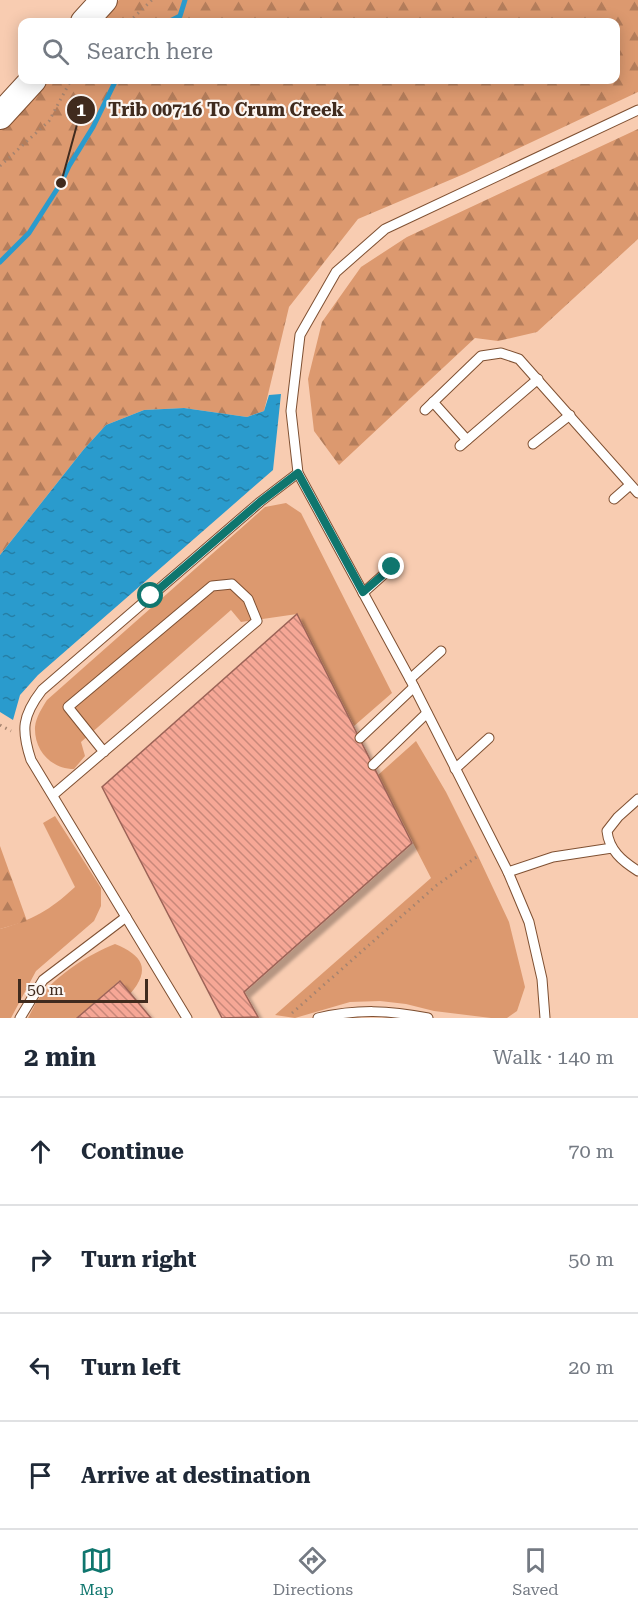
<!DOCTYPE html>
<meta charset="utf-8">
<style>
:root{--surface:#fff;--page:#f6f6f7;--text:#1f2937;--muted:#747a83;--line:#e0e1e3;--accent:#0f766e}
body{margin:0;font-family:"Roboto Serif",serif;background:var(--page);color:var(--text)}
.scale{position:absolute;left:18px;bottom:15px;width:130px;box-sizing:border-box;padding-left:6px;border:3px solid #402b1e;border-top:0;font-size:16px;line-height:21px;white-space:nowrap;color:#402b1e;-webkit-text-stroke:4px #fcf6f2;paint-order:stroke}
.stop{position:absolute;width:18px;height:18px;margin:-14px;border:4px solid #0f766e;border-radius:50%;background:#fff}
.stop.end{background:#0f766e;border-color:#fff;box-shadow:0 2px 6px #0008}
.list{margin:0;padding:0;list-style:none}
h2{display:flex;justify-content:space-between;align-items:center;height:78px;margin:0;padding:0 24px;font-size:26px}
h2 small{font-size:20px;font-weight:400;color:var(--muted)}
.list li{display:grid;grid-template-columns:39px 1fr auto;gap:18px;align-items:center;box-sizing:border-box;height:108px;padding:0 24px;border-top:2px solid var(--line)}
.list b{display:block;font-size:22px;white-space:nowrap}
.list em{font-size:20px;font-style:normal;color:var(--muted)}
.icon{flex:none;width:33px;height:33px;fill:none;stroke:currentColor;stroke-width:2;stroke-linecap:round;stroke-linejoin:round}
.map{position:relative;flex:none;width:638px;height:1018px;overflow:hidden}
.search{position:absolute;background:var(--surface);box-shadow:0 3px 15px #0003;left:18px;right:18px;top:18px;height:66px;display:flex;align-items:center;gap:15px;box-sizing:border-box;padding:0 21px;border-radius:12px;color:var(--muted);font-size:22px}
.sheet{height:510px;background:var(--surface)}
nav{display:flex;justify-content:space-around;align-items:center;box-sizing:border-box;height:84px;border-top:2px solid var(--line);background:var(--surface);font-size:16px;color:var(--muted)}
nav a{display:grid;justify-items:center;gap:3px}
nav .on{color:var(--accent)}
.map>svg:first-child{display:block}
</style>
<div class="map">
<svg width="638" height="1018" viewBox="0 0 638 1018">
<defs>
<pattern id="forest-firs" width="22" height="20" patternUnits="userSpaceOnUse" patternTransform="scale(1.5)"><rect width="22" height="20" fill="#dc996f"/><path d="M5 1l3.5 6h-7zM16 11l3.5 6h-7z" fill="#b47d5b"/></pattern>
<pattern id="water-ripples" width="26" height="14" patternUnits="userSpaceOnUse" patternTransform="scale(1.5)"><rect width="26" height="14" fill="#2a9bcd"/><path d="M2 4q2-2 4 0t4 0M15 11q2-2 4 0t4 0" fill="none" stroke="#257fa6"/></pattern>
<pattern id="building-back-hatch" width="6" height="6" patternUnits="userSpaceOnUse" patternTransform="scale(1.5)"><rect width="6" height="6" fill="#f6a796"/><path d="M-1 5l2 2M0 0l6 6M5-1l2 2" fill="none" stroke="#c9887a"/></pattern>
<filter id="shadow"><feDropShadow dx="5.5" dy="5.5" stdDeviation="1.5" flood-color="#0004"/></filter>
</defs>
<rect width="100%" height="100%" fill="#f8ccb1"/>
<g fill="#dc996f">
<path d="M286 503 301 513 392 693 354 726 297 614 241 622 231 610 81 742 85 756 74 769C51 769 34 750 35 727 36 717 42 708 47 700L265 507Z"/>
<path d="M416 741 446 792 478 856 509 922 525 987 517 1011 507 1018H491L434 1011 406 1004 380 1001 350 1002 295 1018 275 1015 431 878 378 775Z"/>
<path d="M55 816 101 888V906L94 921 36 971 11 1018H0V929C34 919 49 911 75 887L43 823Z"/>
<path d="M115 944C142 955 152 969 130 994L119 981 77 1018H28C32 1011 35 1003 40 997 57 975 89 954 115 944Z"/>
</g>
<g fill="url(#forest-firs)">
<path d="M119 0H638V92L464 174 358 219 289 307 264 411 247 417 184 408 144 410 106 425 84 449 0 555V130L46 80H616V22H98Z"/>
<path d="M638 129V239L537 332 498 341 475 338 339 465 314 431 308 379 322 322 361 267 407 237Z"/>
<path d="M0 846 27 921 0 929Z"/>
</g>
<path fill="url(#water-ripples)" d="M281 394 273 470 38 675 20 695 13 720 0 712V555L84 449 106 425 144 410 184 408 247 417 264 411 269 395Z"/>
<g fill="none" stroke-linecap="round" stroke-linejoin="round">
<g stroke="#2a9bcd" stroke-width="5">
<path d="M168 22 180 16 185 0"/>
<path d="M0 262 29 233 61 183 69 166 93 127 116 80"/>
</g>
</g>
<g fill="url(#building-back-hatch)" stroke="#9c6357" stroke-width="1.5" filter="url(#shadow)">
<path d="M297 614 412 843 244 992 258 1017 222 1018 102 787Z"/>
<path d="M120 981 151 1018H77Z"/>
</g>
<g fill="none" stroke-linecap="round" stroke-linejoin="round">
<defs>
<g id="lane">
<path d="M433 402 467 440"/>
<path d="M425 410 481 356 501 353 519 359 638 493"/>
<path d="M533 444 570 415"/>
<path d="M460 446 538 379"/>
<path d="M614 499 630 485"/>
<path d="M363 593 392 567"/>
<path d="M410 679 441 651"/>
<path d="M360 738 414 687"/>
<path d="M373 765 427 713"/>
<path d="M455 769 489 738"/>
<path d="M53 795 257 621 248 599 232 584 212 586 68 707 104 752"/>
<path d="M638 799 618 817 607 831C609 850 622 861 638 871"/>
<path d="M508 872 553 857 612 848"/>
<path d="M20 1018 43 980 126 917"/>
<path d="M187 1018 31 760C21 730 22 716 42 690L260 502 298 473"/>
<path d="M318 1018C357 1009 389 1010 428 1018"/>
<path d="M545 1018 542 979 529 922 508 872 410 679 298 473 291 411 300 335 336 272 385 229 638 110"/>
</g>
<g id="secondary">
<path d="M84 22 104 0"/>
<path d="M0 116 33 80"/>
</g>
</defs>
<use href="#lane" stroke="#7f5032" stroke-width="11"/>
<use href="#secondary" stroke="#7f5032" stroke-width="28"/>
<g stroke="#a6846f" stroke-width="3" stroke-dasharray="1.5 4.5" stroke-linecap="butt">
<path d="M129 22 152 0"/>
<path d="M0 166 49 121 71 80"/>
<path d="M0 725 11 731"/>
<path d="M292 1013 437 885 478 856"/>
</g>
<use href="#lane" stroke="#fff" stroke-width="9"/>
<use href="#secondary" stroke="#fff" stroke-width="26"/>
</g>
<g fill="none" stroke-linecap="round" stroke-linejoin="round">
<path stroke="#0f766e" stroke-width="8" d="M151 596 260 502 298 473 363 592 392 567"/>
</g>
<path fill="none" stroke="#402b1e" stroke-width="2" d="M61 183L81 110"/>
<g fill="#402b1e" stroke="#fcf6f2" stroke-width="2">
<circle cx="61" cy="183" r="6"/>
<circle cx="81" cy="110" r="15"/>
</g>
<g font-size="18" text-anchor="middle" font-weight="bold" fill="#fff">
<text x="81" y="116">1</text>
</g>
<g font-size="18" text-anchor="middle" font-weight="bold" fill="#402b1e" stroke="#fcf6f2" stroke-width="4.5" stroke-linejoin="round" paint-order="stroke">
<text x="226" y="116">Trib 00716 To Crum Creek</text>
</g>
</svg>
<div class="scale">50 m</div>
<div class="stop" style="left:151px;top:596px"></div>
<div class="stop end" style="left:392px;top:567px"></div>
<div class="search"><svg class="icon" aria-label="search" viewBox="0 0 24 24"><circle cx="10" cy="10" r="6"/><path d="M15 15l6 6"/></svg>Search here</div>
</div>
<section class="sheet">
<h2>2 min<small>Walk · 140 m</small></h2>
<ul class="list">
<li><svg class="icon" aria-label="ahead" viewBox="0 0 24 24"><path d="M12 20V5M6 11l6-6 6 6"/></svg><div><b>Continue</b></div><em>70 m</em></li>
<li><svg class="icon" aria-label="right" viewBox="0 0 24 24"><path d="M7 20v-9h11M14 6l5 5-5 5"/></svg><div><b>Turn right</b></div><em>50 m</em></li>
<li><svg class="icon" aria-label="left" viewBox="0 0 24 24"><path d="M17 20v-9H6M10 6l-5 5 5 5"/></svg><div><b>Turn left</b></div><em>20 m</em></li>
<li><svg class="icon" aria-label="arrive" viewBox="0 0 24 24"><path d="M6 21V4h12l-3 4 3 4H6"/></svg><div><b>Arrive at destination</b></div></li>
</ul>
</section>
<nav>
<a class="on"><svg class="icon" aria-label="map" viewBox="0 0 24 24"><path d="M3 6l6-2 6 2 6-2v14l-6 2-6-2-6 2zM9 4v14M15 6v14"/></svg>Map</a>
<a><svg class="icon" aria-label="directions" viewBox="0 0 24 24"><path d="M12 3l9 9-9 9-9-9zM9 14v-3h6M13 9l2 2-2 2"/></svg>Directions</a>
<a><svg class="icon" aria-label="saved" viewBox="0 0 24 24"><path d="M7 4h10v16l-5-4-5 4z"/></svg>Saved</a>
</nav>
